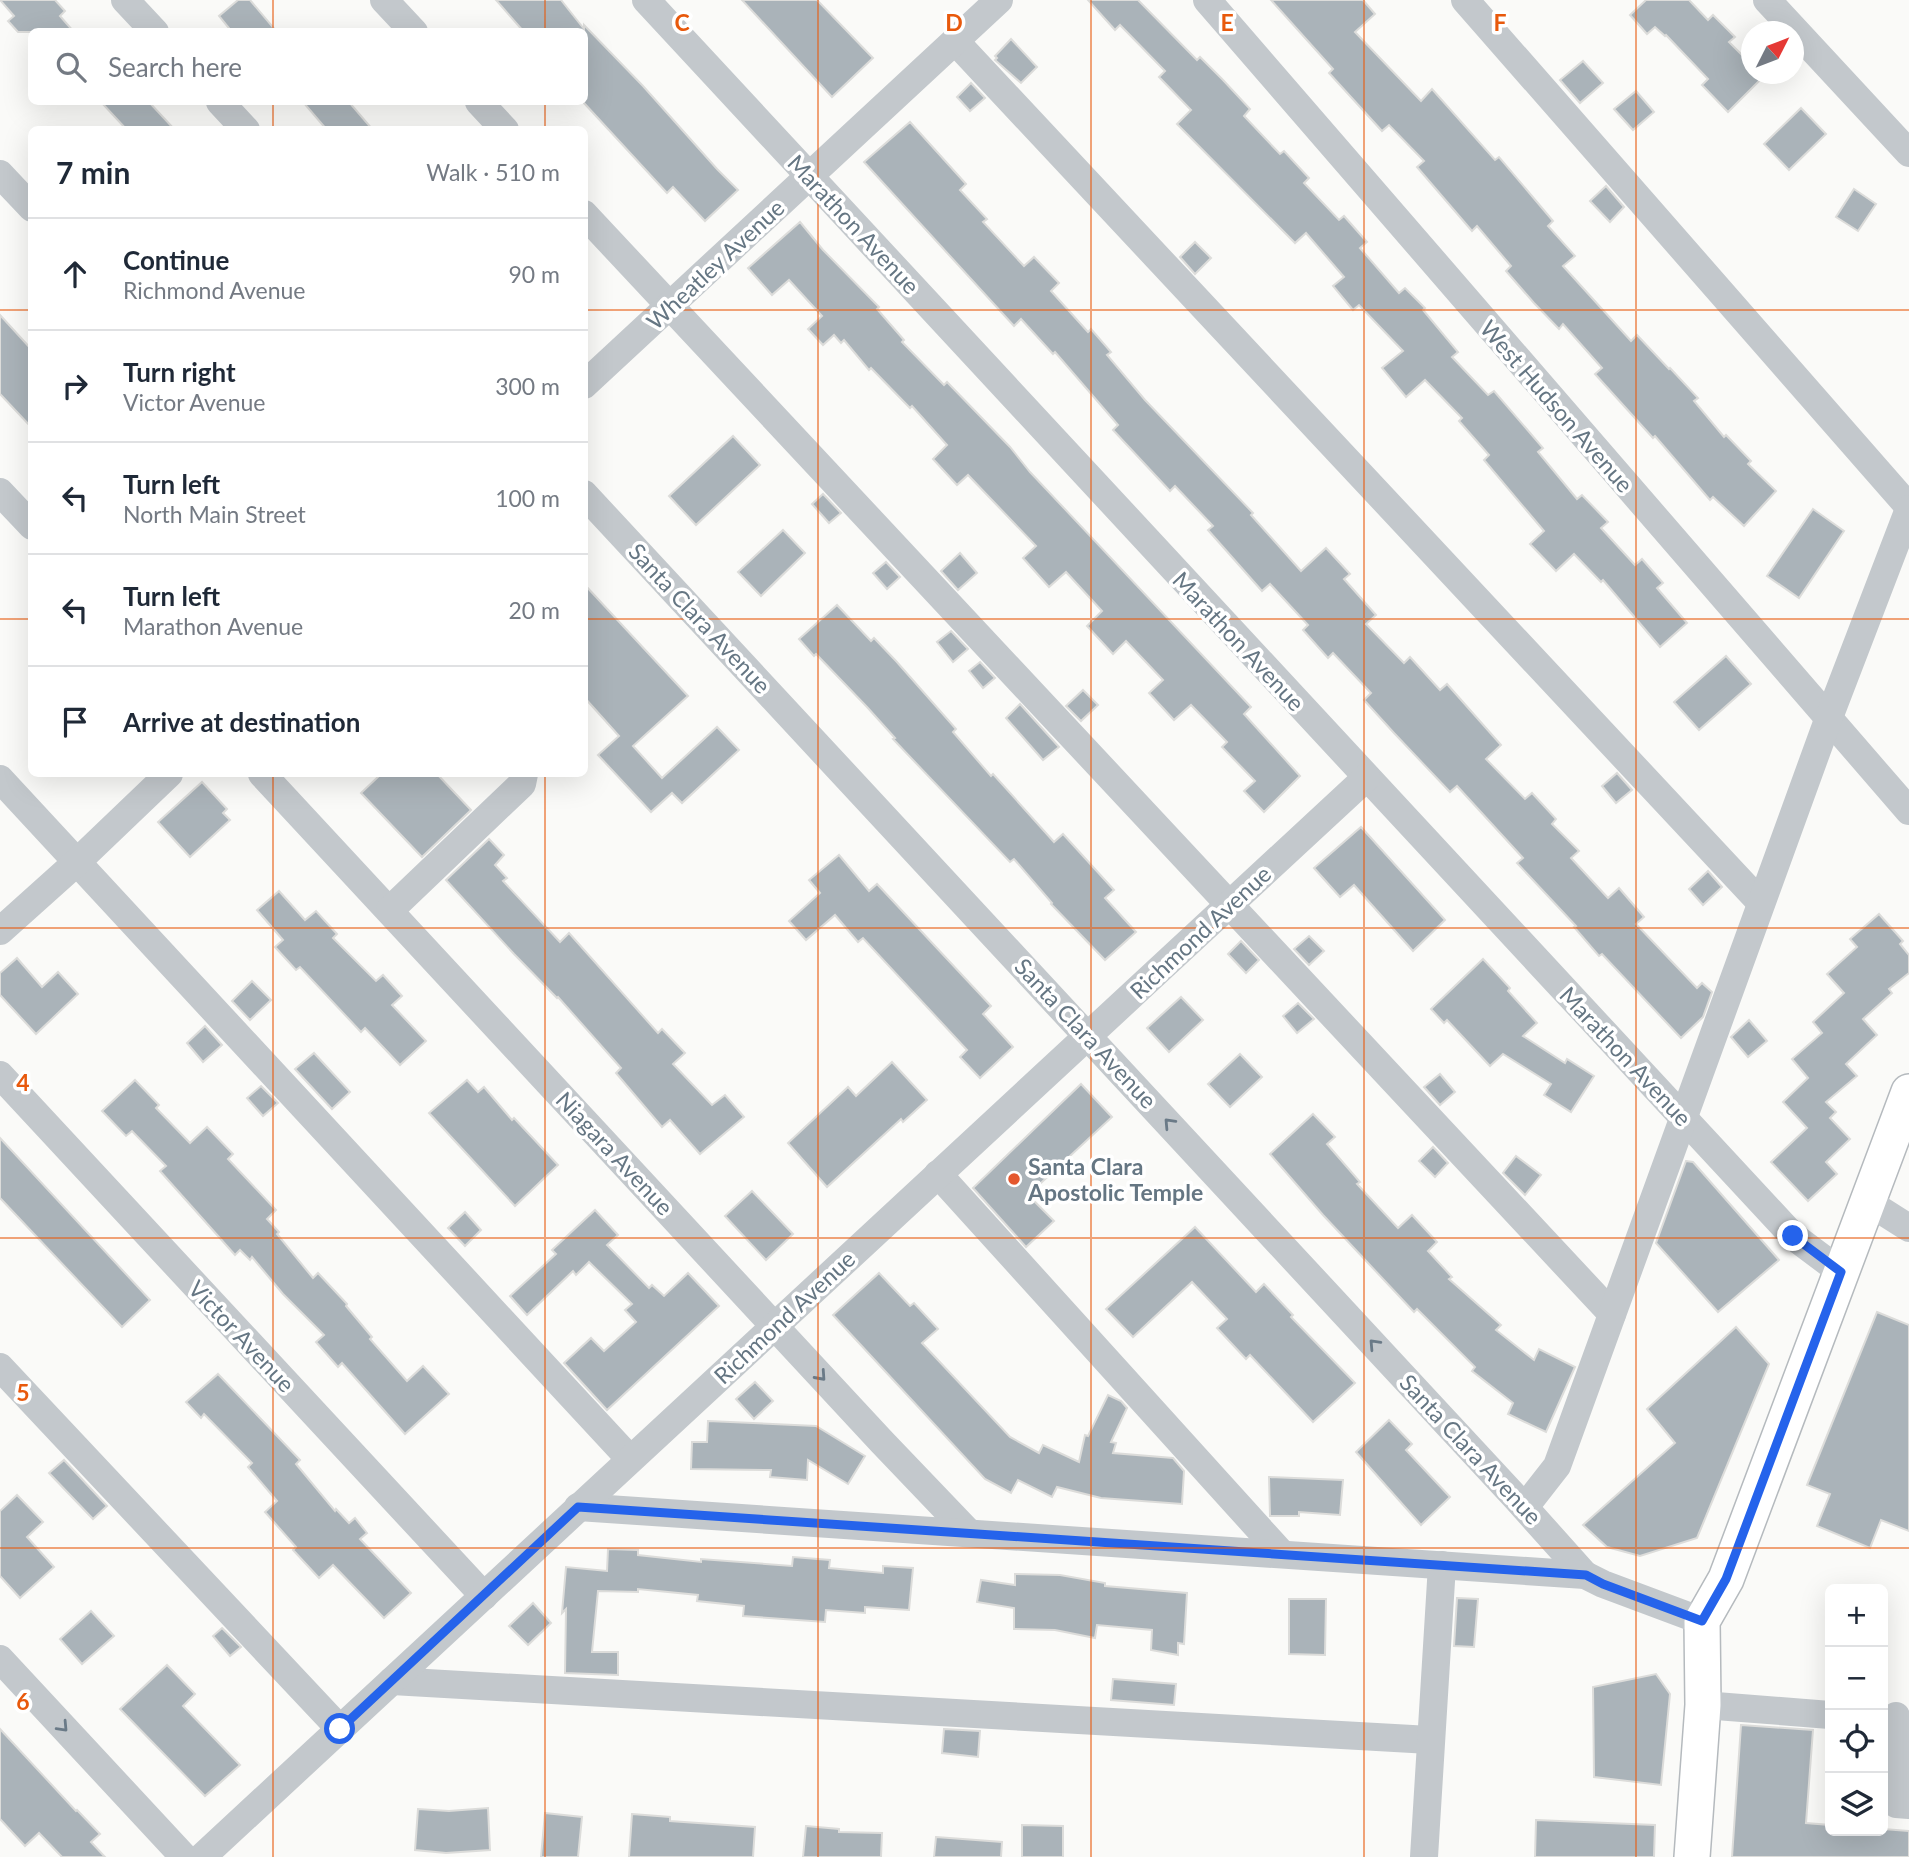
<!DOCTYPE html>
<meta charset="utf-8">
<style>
:root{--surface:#fff;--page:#f2f2f3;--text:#1f2937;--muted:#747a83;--line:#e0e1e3}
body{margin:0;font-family:Lato,sans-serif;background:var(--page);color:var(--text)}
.controls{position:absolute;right:21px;bottom:21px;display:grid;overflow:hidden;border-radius:10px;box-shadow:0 7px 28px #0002}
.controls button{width:63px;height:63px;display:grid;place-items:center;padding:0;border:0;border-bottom:2px solid var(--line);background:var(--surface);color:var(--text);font:35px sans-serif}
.compass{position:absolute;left:1741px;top:21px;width:63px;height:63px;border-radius:50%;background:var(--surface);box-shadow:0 7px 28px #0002;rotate:48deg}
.stop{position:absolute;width:21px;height:21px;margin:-16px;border:5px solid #2563eb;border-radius:50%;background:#fff}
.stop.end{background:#2563eb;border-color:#fff;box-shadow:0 2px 7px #0008}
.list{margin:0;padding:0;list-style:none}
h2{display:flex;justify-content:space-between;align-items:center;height:91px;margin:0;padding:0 28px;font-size:30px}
h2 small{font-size:23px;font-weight:400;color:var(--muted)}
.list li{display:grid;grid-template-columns:46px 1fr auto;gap:21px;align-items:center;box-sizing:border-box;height:112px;padding:0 28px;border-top:2px solid var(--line)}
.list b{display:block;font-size:26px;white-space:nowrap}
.list p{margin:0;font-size:23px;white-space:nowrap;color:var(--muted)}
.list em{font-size:23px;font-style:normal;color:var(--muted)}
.icon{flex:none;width:38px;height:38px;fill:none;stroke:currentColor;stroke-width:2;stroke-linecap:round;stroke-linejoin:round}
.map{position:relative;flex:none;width:1909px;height:1857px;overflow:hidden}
.search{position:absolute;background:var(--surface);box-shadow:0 7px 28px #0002;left:28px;top:28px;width:560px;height:77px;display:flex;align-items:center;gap:18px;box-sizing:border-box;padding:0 24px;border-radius:10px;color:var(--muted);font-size:26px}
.panel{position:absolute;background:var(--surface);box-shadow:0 7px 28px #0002;left:28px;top:126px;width:560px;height:651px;border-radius:10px}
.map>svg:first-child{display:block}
</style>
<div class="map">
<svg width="1909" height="1857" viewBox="0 0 1909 1857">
<rect width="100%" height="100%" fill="#fafaf8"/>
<g fill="#aab3b9" stroke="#dcdcda" stroke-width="2">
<path d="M0 0H55L65 11 60 16 74 32H18L8 21 14 16Z"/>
<path d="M238 0H250L277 32H232L219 16Z"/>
<path d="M496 0H561L584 29V25L643 86 717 169 738 190 705 221 673 187 667 193 584 103V32H524Z"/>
<path d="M742 0H817L873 58 832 97Z"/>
<path d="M1088 0H1138L1197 60 1200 57 1223 80 1250 109 1244 116 1280 154 1284 151 1309 178 1304 183 1339 220 1344 216 1367 242 1360 248 1399 293 1405 288 1425 308 1423 310 1458 352 1452 357 1488 395 1494 391 1543 448 1538 452 1577 499 1582 495 1608 522 1601 528 1635 565 1642 559 1663 583 1657 588 1687 623 1660 647 1603 580 1601 582 1574 554 1556 571 1530 544 1544 531 1484 460 1489 455 1459 421 1462 418 1425 380 1406 397 1382 368 1403 351 1359 305 1353 310 1333 286 1344 277 1306 233 1295 243 1177 124 1191 110 1159 77 1165 71 1120 25 1115 30Z"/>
<path d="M1271 0H1363L1375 14 1355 32 1421 101 1432 89 1495 160 1499 157 1553 221 1548 226 1575 256 1563 266 1631 341 1637 335 1669 369 1670 368 1698 398 1694 401 1724 437 1726 435 1751 461 1748 464 1776 491 1744 526 1713 497 1710 500 1655 436 1653 438 1595 374 1602 368 1563 324 1559 329 1534 303 1506 271 1511 266 1477 226 1472 231 1417 167 1424 161 1389 125 1382 131 1329 73 1333 69Z"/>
<path d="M1646 0H1689L1708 20 1713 15 1735 37 1729 42 1752 65V74H1759L1763 77 1728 112 1702 85 1708 79 1666 35 1665 36 1655 27 1647 34 1630 15Z"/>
<path d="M1011 39 1037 67 1021 83 995 60 997 58 995 56Z"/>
<path d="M1583 61 1603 83 1580 103 1560 80Z"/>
<path d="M971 83 985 98 970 111 957 97Z"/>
<path d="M1636 91 1654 112 1633 130 1614 109Z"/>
<path d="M101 102H149L175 130H127Z"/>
<path d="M303 102H349L373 130H327Z"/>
<path d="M1801 108 1826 134 1789 170 1764 144Z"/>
<path d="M910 122 966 184 960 190 987 219 983 222 1024 266 1034 257 1059 283 1051 291 1088 332 1091 329 1111 352 1107 355 1145 400 1253 513 1251 515 1301 571 1326 548 1350 574 1344 579 1376 615 1366 624 1404 663 1410 657 1440 690 1447 684 1501 745 1486 759 1525 799 1532 793 1556 819 1552 824 1579 851 1571 858 1608 898 1619 888 1644 917 1636 924 1697 988 1702 983 1712 992 1703 1017 1681 1038 1602 954 1599 956 1574 927 1576 926 1517 863 1523 858 1457 786 1450 792 1394 733 1364 700 1371 693 1333 653 1328 658 1303 630 1308 625 1270 584 1262 591 1208 530 1213 526 1175 486 1170 491 1113 430 1118 425 1055 352 1053 354 1021 319 1014 326 864 162Z"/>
<path d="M1606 186 1624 207 1610 222 1590 201Z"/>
<path d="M1854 189 1876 204 1858 231 1836 217Z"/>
<path d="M800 222 823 250 879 307 877 309 904 340 902 342 944 385 947 382 1010 447 1030 472 1251 707 1244 714 1300 776 1264 812 1244 791 1255 781 1222 747 1227 742 1191 705 1174 720 1149 693 1163 680 1126 641 1113 654 1087 626 1102 611 1066 572 1049 587 1023 558 1036 546 968 475 957 485 933 459 947 445 912 406 910 408 871 368 869 370 844 340 841 343 834 335 823 345 808 329 822 316 789 280 772 295 748 268Z"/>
<path d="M1195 242 1211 258 1195 274 1180 257Z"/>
<path d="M0 315 32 350V428L0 394Z"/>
<path d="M733 436 760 465 696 525 669 496Z"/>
<path d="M823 494 841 513 829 523 812 504Z"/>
<path d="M1813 509 1844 531 1799 598 1767 576Z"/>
<path d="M783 530 805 553 761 596 738 572Z"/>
<path d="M960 553 977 573 958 590 941 571Z"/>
<path d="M886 562 900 577 887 589 873 573Z"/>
<path d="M584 584 688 696 633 746 662 778 717 727 739 750 682 803 672 793 651 812 598 755 619 736 584 697Z"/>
<path d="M837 605 871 641 874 638 896 661 956 729 953 732 991 776 993 774 1054 842 1063 834 1114 890 1105 898 1136 932 1105 960 1051 904 1052 903 1014 859 1010 862 893 739 895 738 867 707 816 654 814 656 799 639Z"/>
<path d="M951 631 968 649 953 662 937 642Z"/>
<path d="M1726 656 1751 684 1699 730 1674 702Z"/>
<path d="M980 662 995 678 983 688 969 671Z"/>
<path d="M1083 690 1098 705 1081 721 1066 706Z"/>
<path d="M1020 704 1059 747 1043 760 1006 718Z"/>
<path d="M1617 773 1632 790 1616 803 1602 786Z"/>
<path d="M381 774H437L471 810 422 857 361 793Z"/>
<path d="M202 782 227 809 223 813 230 820 190 857 158 822Z"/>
<path d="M1361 827 1445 920 1413 951 1354 885 1340 897 1314 868Z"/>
<path d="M489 839 504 855 495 865 507 878 503 881 560 942 569 933 658 1033 662 1029 685 1053 673 1064 712 1105 725 1095 744 1117 700 1154 670 1120 662 1127 616 1073 621 1068 558 997 557 998 514 954 446 880Z"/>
<path d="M839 855 869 891 877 884 991 1006 983 1014 1013 1047 980 1078 960 1057 967 1050 863 938 858 942 835 915 806 940 789 921 820 893 809 880Z"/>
<path d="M1708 871 1722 887 1703 905 1689 889Z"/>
<path d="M279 891 305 920 316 911 337 934 333 938 376 981 383 975 402 996 392 1005 426 1041 400 1065 365 1028 361 1032 300 967 296 970 275 947 283 940 257 910Z"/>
<path d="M1879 914 1903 941 1900 944 1909 955V973L1889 989 1892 993 1863 1019 1877 1035 1846 1064 1857 1076 1826 1102 1836 1112 1830 1118 1850 1139 1826 1162 1837 1174 1808 1201 1771 1162 1807 1128 1783 1102 1808 1078 1792 1059 1822 1033 1813 1022 1844 993 1827 974 1857 947 1850 939Z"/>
<path d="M1309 936 1324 951 1309 965 1294 949Z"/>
<path d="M1241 941 1259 960 1246 973 1228 954Z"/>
<path d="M17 958 42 987 58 972 78 994 36 1034 0 995V973Z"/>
<path d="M1483 959 1510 988 1508 991 1537 1023 1523 1036 1565 1063 1567 1059 1594 1076 1571 1112 1544 1095 1551 1084 1503 1054 1490 1066 1447 1020 1444 1023 1431 1009Z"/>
<path d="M252 981 271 1000 250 1020 232 1001Z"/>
<path d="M1181 997 1203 1020 1169 1052 1147 1028Z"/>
<path d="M1298 1003 1314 1019 1297 1033 1283 1016Z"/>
<path d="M1749 1020 1767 1041 1748 1057 1731 1037Z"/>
<path d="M205 1026 222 1045 203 1062 187 1043Z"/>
<path d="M314 1053 350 1092 332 1109 295 1069Z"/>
<path d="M1240 1054 1262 1077 1230 1107 1208 1084Z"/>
<path d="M892 1062 927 1100 903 1122 901 1119 827 1187 788 1143 848 1087 856 1096Z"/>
<path d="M1440 1074 1455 1092 1440 1105 1424 1087Z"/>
<path d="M135 1080 159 1105 156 1108 190 1143 207 1127 233 1154 228 1159 276 1210 267 1219 279 1232 277 1234 313 1278 318 1273 347 1304 346 1306 372 1337 370 1339 407 1381 423 1366 449 1394 405 1434 342 1363 338 1367 316 1342 324 1335 283 1294 252 1257 250 1260 240 1250 235 1255 160 1171 166 1166 132 1131 126 1136 102 1111Z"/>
<path d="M467 1080 478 1092 484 1087 512 1120 514 1118 558 1165 515 1206 429 1113Z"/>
<path d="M1081 1084 1112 1117 1028 1195 1054 1221 1026 1247 973 1188Z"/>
<path d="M261 1086 278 1103 263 1116 247 1098Z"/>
<path d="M1313 1114 1335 1137 1327 1144 1360 1182 1357 1184 1398 1228 1412 1215 1437 1242 1428 1251 1452 1277 1449 1279 1501 1325 1496 1330 1534 1360 1539 1349 1575 1367 1546 1432 1508 1414 1513 1403 1472 1371 1475 1367 1417 1309 1414 1312 1323 1215 1270 1154Z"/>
<path d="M0 1138 150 1300 122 1327 0 1198Z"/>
<path d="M1433 1147 1448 1163 1435 1177 1419 1161Z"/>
<path d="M1516 1156 1541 1175 1525 1195 1503 1173Z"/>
<path d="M1686 1161 1693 1162 1779 1260 1718 1312 1656 1243Z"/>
<path d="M752 1191 793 1234 766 1260 725 1216Z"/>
<path d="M595 1210 618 1235 607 1245 649 1288 652 1285 664 1296 688 1273 719 1306 607 1410 564 1363 591 1338 604 1351 636 1322 625 1310 632 1304 589 1262 576 1275 573 1271 527 1315 510 1296 556 1254 552 1250Z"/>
<path d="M465 1212 481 1230 465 1246 448 1228Z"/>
<path d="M1195 1227 1256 1292 1264 1284 1293 1315 1291 1317 1355 1383 1313 1422 1250 1355 1246 1359 1217 1328 1227 1319 1192 1282 1133 1337 1106 1309Z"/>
<path d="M879 1273 910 1306 914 1303 938 1329 922 1343 1010 1437 1039 1453 1043 1445 1079 1462 1085 1435 1088 1436 1108 1395 1121 1401 1127 1408 1111 1442 1116 1443 1113 1453 1173 1458 1184 1471 1182 1504 1101 1498 1057 1487 1052 1497 1018 1480 1011 1493 985 1479 833 1315Z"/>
<path d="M1877 1312 1909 1325V1531L1881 1520 1870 1548 1817 1526 1830 1494 1807 1485Z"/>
<path d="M1736 1327 1769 1364 1697 1538 1640 1556 1607 1547 1583 1525 1675 1443 1647 1409Z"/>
<path d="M218 1374 300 1460 296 1464 335 1511 336 1509 349 1523 355 1518 367 1533 360 1539 411 1593 384 1618 333 1565 319 1578 293 1550 296 1547 265 1512 277 1501 248 1467 252 1463 204 1414 201 1418 186 1402Z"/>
<path d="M755 1382 773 1401 754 1419 736 1399Z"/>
<path d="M1389 1420 1412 1444 1406 1450 1450 1497 1421 1525 1356 1452Z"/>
<path d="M708 1421 816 1426 865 1456 848 1484 808 1460 807 1480 770 1477 771 1470 691 1469 692 1442H707Z"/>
<path d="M64 1460 107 1506 93 1519 49 1473Z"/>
<path d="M1269 1477 1343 1480 1340 1515 1299 1512V1516H1270Z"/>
<path d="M17 1495 43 1522 27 1537 54 1567 20 1598 0 1576V1511Z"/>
<path d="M608 1549 638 1550V1555L701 1562V1559L792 1566 793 1557 830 1560 829 1568 883 1573V1566L913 1568 909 1610 865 1607V1613L826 1610 825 1622 743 1616 744 1606 697 1601 698 1595 638 1589V1592L598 1591 592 1652H618V1675L565 1673 566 1609 562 1613 566 1567 607 1571Z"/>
<path d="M1015 1574 1060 1575 1105 1583V1586L1187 1593 1184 1644 1178 1643V1655L1151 1650 1152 1630 1097 1625 1095 1638 1055 1630 1014 1629V1608L977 1602 981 1580 1015 1585Z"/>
<path d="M1457 1598 1478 1599 1474 1647 1454 1646Z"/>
<path d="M1289 1599H1326L1325 1655 1289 1654Z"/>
<path d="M533 1603 551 1623 528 1645 509 1626Z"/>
<path d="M91 1611 114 1636 82 1664 60 1639Z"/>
<path d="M222 1628 241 1647 230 1656 213 1636Z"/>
<path d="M167 1665 195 1694 183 1706 240 1765 205 1796 120 1709Z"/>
<path d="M1656 1674 1670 1694 1661 1785 1594 1777 1593 1687Z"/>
<path d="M1113 1679 1176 1684 1174 1705 1111 1700Z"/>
<path d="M1741 1725 1813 1730 1806 1823 1830 1825V1831L1883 1829 1909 1831V1857H1732Z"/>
<path d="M0 1729 76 1811 77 1810 100 1834 91 1842 105 1857H62L39 1833 25 1846 0 1819Z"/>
<path d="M944 1729 980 1731 978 1757 942 1753Z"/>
<path d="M488 1808 490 1850 446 1853 415 1850 418 1809 449 1811Z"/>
<path d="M545 1813 582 1817 578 1857H541Z"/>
<path d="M632 1814 670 1817V1821L755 1827 753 1857H629Z"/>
<path d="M1536 1820 1655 1825 1654 1857H1535Z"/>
<path d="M1022 1825 1063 1826V1857H1022Z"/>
<path d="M806 1826 839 1829V1832L882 1833 881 1857H803Z"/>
<path d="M936 1837 1002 1842 1001 1857H934Z"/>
</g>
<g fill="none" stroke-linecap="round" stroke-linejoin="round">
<defs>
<path id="major" d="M1692 1857 1703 1705 1702 1621 1726 1579 1909 1092"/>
</defs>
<use href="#major" stroke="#b5babe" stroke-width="38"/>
<g stroke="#c3c8cc" stroke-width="28">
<path d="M125 0 155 32"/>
<path d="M384 0 414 32"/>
<path d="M646 0 1793 1236 1841 1272"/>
<path d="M1207 0 1909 811"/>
<path d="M1465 0 1909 507"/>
<path d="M1767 0 1909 153"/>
<path d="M955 41 1761 903"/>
<path d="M220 102 246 130"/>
<path d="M479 102 505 130"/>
<path d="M0 174 32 208"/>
<path d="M584 214 1612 1314"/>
<path d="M584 385 999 0"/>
<path d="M0 492 32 526"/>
<path d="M584 494 1516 1498 1585 1575"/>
<path d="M262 774 882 1442 969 1533"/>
<path d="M0 779 630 1459"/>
<path d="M390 910 522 784 524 774"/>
<path d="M0 931 77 862 169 774"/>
<path d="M0 1075 484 1596"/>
<path d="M938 1174 1282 1554"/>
<path d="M1868 1202 1909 1228"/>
<path d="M0 1367 340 1729"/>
<path d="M578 1507 1585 1575 1603 1584 1702 1621"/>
<path d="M1525 1507 1557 1466 1828 720 1909 509"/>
<path d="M0 1659 184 1857"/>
<path d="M392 1681 1430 1740"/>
<path d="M1703 1705 1830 1715"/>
<path d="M1896 1716V1804L1909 1805"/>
<path d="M202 1857 1366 778"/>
<path d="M1424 1857 1442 1565"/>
</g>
<use href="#major" stroke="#fff" stroke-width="35"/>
</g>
<defs><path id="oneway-chevron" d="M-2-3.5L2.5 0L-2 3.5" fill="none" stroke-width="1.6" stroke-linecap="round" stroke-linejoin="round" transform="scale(1.75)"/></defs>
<g stroke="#6a7a87">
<use href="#oneway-chevron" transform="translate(1169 1123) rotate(-133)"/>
<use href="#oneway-chevron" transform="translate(1374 1344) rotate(-133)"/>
<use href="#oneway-chevron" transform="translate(821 1376) rotate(48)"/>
<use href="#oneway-chevron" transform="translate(63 1727) rotate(47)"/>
</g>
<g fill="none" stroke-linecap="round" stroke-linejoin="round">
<path stroke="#2563eb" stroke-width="9" d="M340 1729 578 1507 1586 1575 1603 1584 1702 1621 1726 1579 1841 1272 1793 1236"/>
</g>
<path fill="none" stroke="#e8590c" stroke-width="2" stroke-opacity="0.55" d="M273 0V32M545 0V32M818 0V1857M1091 0V1857M1364 0V1857M1636 0V1857M273 102V130M545 102V130M0 310H32M584 310H1909M0 619H32M584 619H1909M273 774V1857M545 774V1857M0 928H1909M0 1238H1909M0 1548H1909"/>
<circle fill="#e4572e" stroke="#fff" stroke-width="2.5" cx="1014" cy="1179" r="7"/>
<g text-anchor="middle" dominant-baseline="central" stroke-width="7" stroke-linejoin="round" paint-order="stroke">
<g font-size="23" fill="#657683" stroke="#fff">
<text transform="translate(854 224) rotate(47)">Marathon Avenue</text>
<text transform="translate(715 264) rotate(-43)">Wheatley Avenue</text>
<text transform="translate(1557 406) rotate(49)">West Hudson Avenue</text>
<text transform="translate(700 618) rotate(47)">Santa Clara Avenue</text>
<text transform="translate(1239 641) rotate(47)">Marathon Avenue</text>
<text transform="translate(1200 932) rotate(-43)">Richmond Avenue</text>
<text transform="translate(1086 1033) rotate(47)">Santa Clara Avenue</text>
<text transform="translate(1626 1056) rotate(47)">Marathon Avenue</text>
<text transform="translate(615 1153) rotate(47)">Niagara Avenue</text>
<text transform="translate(784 1317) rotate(-43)">Richmond Avenue</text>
<text transform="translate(242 1336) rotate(47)">Victor Avenue</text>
<text transform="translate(1471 1449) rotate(47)">Santa Clara Avenue</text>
</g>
<g font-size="23" font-weight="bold" fill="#657683" stroke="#fff" text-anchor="start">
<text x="1028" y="1166">Santa Clara<tspan x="1028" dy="26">Apostolic Temple</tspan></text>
</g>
</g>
<g font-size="23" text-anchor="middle" font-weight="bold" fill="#e8590c" stroke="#fff" stroke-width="7" stroke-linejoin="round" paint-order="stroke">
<text x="682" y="31">C</text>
<text x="954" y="31">D</text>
<text x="1227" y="31">E</text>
<text x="1500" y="31">F</text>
<text x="23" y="1091">4</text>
<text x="23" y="1401">5</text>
<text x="23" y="1710">6</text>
</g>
</svg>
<div class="controls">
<button>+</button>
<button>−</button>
<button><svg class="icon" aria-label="locate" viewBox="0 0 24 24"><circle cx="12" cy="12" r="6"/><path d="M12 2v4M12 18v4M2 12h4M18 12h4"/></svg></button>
<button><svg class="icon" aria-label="layers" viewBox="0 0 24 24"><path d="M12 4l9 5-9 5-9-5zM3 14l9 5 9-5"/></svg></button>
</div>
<svg class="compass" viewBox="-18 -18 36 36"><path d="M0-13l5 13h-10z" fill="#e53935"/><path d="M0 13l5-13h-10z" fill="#747a83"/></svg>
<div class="stop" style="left:340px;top:1729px"></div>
<div class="stop end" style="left:1793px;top:1236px"></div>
<div class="search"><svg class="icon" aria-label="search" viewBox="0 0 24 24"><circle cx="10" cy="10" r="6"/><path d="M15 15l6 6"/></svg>Search here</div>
<section class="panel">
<h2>7 min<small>Walk · 510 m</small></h2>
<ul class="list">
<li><svg class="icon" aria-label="ahead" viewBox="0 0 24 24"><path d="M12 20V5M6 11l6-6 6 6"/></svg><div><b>Continue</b><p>Richmond Avenue</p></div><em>90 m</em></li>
<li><svg class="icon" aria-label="right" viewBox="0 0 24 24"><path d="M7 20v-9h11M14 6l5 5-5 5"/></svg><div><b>Turn right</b><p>Victor Avenue</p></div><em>300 m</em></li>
<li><svg class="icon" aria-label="left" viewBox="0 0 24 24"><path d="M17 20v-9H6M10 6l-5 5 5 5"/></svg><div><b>Turn left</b><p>North Main Street</p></div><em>100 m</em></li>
<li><svg class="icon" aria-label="left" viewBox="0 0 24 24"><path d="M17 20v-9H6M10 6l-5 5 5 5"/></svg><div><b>Turn left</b><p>Marathon Avenue</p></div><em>20 m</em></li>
<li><svg class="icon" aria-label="arrive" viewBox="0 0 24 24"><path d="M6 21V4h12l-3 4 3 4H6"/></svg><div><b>Arrive at destination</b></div></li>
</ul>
</section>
</div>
